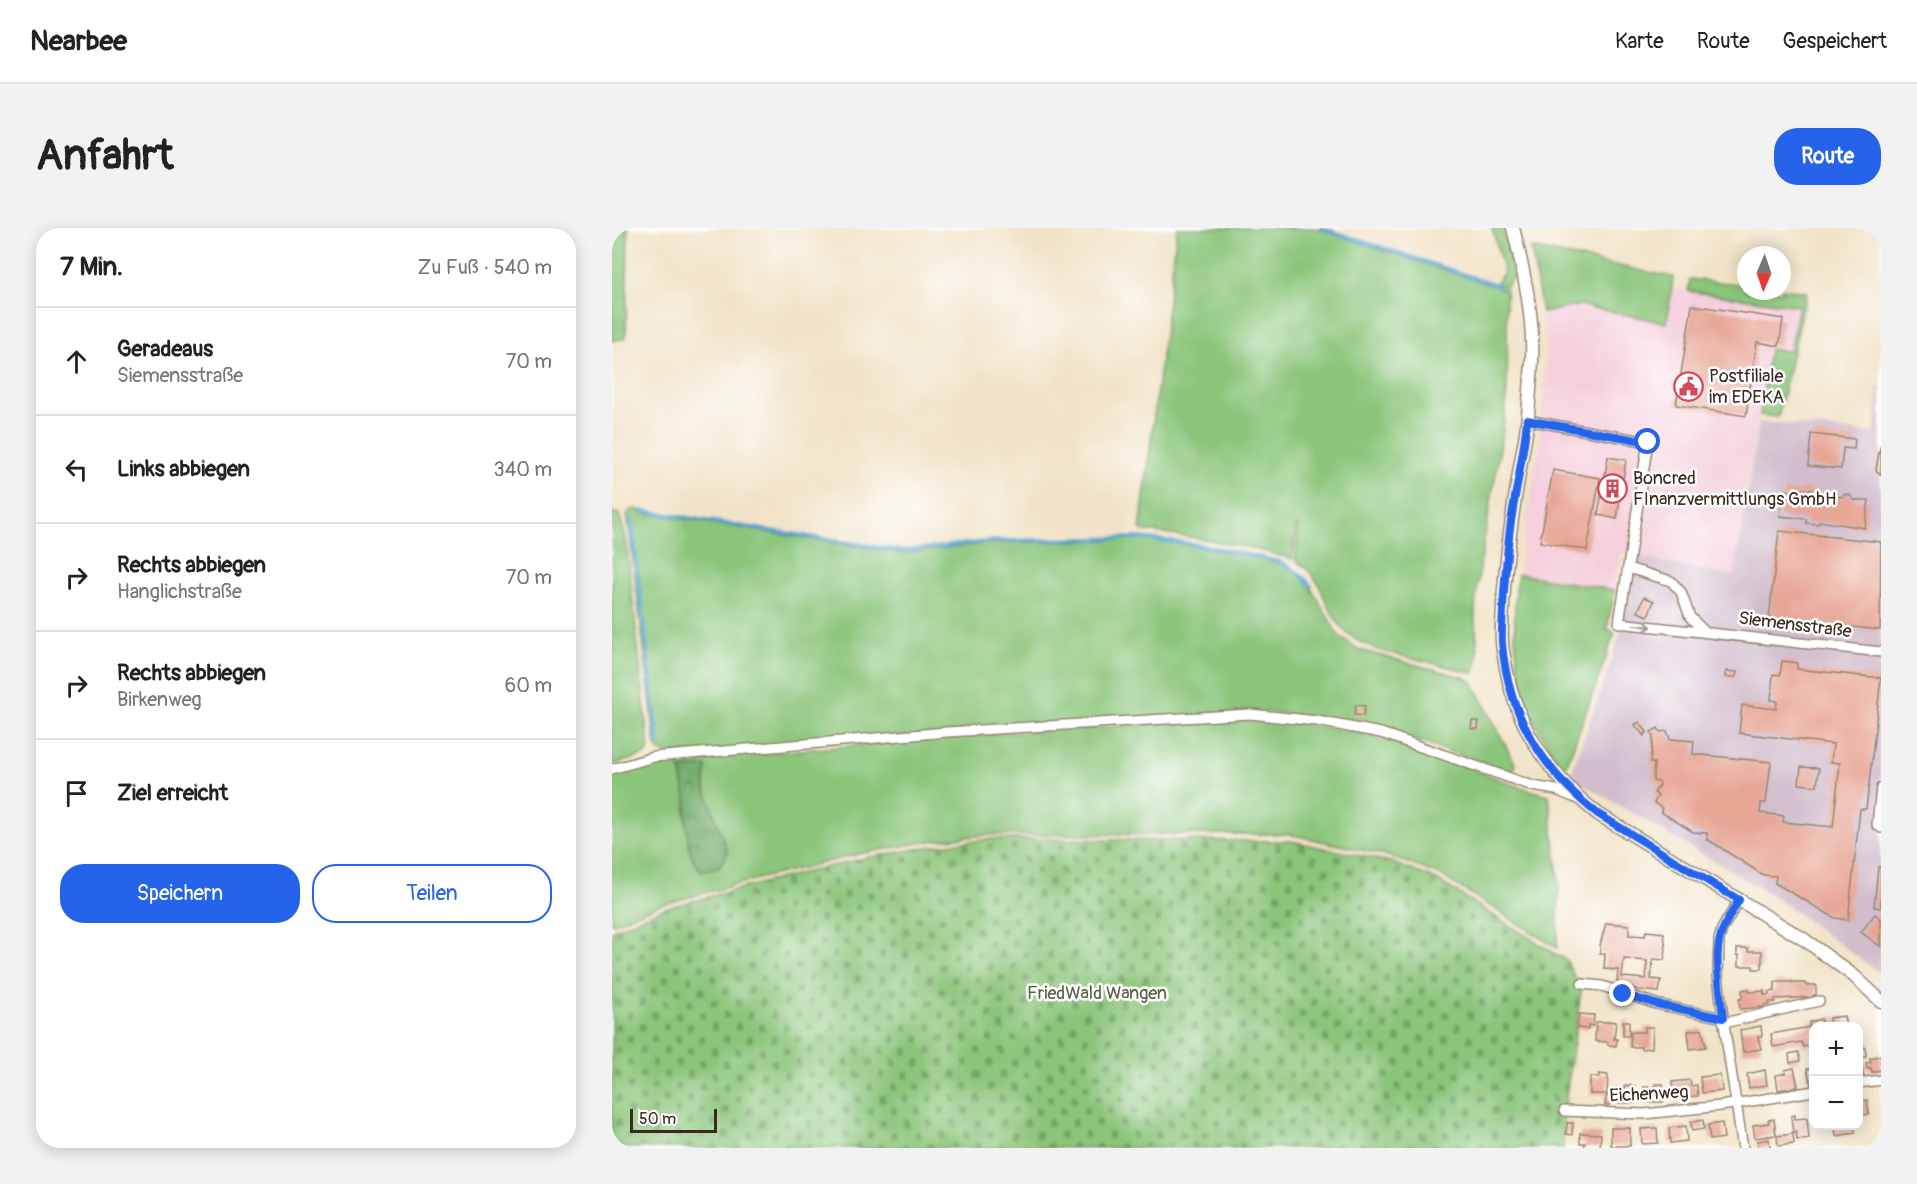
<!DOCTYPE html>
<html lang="de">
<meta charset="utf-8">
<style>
:root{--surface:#fff;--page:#f2f2f2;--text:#222;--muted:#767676;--line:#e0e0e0;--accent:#2563eb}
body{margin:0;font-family:Pangolin,sans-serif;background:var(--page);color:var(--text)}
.controls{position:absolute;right:18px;bottom:18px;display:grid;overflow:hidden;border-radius:12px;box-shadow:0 3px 15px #0003}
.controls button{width:54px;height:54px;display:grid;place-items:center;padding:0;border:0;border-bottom:2px solid var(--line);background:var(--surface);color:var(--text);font:30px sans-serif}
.compass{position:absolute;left:1125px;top:18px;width:54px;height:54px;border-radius:50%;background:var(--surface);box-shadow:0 3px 15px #0003;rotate:182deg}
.scale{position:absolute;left:18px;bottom:15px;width:87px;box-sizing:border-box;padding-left:6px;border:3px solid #3b2a1e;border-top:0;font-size:16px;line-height:21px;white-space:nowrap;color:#3b2a1e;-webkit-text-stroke:4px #fff;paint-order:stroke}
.stop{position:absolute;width:18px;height:18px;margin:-14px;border:4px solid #2563eb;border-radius:50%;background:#fff}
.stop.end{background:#2563eb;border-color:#fff;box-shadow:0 2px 6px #0008}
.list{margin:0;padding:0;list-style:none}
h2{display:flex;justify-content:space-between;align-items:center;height:78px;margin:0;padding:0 24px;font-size:26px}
h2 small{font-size:20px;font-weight:400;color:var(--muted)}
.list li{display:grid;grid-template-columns:39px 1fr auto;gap:18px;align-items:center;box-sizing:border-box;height:108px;padding:0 24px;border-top:2px solid var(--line)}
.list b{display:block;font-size:22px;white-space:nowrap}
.list p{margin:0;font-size:20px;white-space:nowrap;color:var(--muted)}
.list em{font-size:20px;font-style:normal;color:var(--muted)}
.actions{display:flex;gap:12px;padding:18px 24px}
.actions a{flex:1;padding:14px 0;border:2px solid var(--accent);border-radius:24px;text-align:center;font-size:21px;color:var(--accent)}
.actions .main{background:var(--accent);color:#fff}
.icon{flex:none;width:33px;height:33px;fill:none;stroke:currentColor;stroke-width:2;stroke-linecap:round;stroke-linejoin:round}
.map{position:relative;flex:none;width:1269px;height:920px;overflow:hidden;border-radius:24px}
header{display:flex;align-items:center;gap:36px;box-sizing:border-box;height:84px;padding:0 30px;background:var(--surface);border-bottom:2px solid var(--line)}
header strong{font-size:28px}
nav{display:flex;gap:33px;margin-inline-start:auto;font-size:21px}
.intro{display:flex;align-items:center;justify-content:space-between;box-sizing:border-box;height:144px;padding:0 36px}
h1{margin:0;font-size:42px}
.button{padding:15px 27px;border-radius:24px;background:var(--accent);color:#fff;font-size:21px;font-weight:700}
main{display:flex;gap:36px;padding:0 36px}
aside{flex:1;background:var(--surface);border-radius:24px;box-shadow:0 3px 15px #0003}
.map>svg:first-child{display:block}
</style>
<header>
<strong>Nearbee</strong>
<nav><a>Karte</a><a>Route</a><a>Gespeichert</a></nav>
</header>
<div class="intro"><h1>Anfahrt</h1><a class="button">Route</a></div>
<main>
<aside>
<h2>7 Min.<small>Zu Fuß · 540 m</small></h2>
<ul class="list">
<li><svg class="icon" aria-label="ahead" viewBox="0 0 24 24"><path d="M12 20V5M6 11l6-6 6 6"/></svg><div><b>Geradeaus</b><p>Siemensstraße</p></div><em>70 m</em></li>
<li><svg class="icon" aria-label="left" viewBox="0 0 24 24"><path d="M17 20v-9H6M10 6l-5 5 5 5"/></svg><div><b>Links abbiegen</b></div><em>340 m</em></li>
<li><svg class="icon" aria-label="right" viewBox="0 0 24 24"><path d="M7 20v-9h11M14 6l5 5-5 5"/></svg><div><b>Rechts abbiegen</b><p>Hanglichstraße</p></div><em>70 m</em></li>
<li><svg class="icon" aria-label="right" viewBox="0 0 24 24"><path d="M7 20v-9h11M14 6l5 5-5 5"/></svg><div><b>Rechts abbiegen</b><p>Birkenweg</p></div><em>60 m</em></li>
<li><svg class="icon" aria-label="arrive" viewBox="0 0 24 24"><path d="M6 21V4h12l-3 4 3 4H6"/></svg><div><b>Ziel erreicht</b></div></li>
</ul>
<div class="actions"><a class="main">Speichern</a><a>Teilen</a></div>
</aside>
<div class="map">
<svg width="1269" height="920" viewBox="0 0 1269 920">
<defs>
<pattern id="forest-crowns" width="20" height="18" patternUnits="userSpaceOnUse" patternTransform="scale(1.5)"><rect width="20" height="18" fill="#6faa69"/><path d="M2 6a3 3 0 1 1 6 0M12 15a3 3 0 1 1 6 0" fill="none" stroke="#5c8b56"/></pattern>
<pattern id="cemetery-stones" width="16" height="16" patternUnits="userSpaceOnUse" patternTransform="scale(1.5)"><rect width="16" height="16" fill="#8ac579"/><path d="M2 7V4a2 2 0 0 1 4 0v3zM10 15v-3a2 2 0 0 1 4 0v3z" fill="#72a063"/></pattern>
</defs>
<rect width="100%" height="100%" fill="#fff"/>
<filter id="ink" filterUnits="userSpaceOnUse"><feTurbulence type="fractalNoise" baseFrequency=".0167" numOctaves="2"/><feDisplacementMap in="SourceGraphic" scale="12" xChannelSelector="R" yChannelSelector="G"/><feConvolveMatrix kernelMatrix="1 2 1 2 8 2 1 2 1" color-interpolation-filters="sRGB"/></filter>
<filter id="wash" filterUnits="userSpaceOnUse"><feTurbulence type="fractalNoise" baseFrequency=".008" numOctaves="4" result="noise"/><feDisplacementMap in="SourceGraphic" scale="24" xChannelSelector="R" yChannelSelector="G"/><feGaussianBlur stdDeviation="1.35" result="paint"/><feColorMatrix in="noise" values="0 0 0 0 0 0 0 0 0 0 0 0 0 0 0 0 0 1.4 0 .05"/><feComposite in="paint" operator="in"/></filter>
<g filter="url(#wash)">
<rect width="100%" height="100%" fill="#f1e3c7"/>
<path fill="#f5cfdb" d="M1060 60 1187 78 1178 124 1157 121 1122 348 1010 325 1003 362 906 346 928 212 934 120 930 85 967 77 1054 95Z"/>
<path fill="#d1bdcc" d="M1267 158H1269V746L1163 669 967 554 960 543 1003 422 1009 401 1020 328 1122 348 1147 194 1263 205Z"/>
<g fill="#8ac579" stroke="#62784c" stroke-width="1.5" fill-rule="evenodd">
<path d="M0 0H16L14 110 0 113Z"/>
<path d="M565 0H703L894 62C895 108 898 154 891 200 883 260 868 320 863 381 861 400 871 428 862 445 847 442 832 438 817 434 788 427 749 423 729 399 718 386 713 369 705 354 700 345 692 338 683 332L687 299 685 297 680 331C630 316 579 309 528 302Z"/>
<path d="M880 0H890L902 49 893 59 883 55 892 45Z"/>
<path d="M919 20 1061 49 1055 95 967 77 930 85Z"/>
<path d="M1078 51 1134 57V63H1170V61L1195 64 1166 189 1148 187 1157 121 1178 123 1187 78 1076 63Z"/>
<path d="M26 281 27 284 288 325 384 315 528 311 560 314 641 329 669 336 690 348 704 368 726 407 748 422 851 449 861 454 904 538 899 544 762 499 702 488 641 483 56 526 48 523 44 519 15 287 18 282Z"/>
<path d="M0 284 7 286 14 310 37 518 36 524 33 527 0 537Z"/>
<path d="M906 346 1003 362 995 401 1003 404 954 539C946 536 942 526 937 519 903 470 898 403 906 346Z"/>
<path d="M639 490C698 496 755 504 811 522 853 536 893 557 937 567L947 658 945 720 830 648 777 628 676 606 376 607 325 612 252 625 145 651 48 677 0 696V543L46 534 365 507ZM93 539V560L81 633 73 585 74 569 68 541Z"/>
</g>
<path fill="url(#forest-crowns)" stroke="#556a44" stroke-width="1.5" d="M94 538 93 560 116 625 107 639 89 643C71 622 75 596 74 570 73 560 70 550 68 541Z"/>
<path fill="url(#cemetery-stones)" stroke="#62784c" stroke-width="1.5" d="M379 611 679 613 779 634 825 652 955 733 961 747 970 756 952 883 951 920H0V702L53 680 178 648 253 630 327 617Z"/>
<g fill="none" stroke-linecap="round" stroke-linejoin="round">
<g stroke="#56a2ce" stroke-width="4">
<path d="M709 0 887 58"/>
<path d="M31 283 290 323 384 313 528 310 590 317 668 334C681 340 690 347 699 358"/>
<path d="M19 290 47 517"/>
</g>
</g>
<g id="blocks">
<g fill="#e8a796" fill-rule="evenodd">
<path d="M1080 77 1171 91 1167 118 1145 114 1134 188 1064 177Z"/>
<path d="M1199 206 1243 211 1242 221 1231 220 1229 241 1196 238Z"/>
<path d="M1268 219H1269V247L1264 242Z"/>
<path d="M996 229 1014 232 1005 291 986 287Z"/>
<path d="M941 242 988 250 975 322 928 314Z"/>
<path d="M1188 261 1200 262 1199 265 1230 269 1233 266 1238 267 1242 272H1257L1253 300 1207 293V296L1194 295V291L1168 288 1172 262 1188 264Z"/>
<path d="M1167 303 1269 314 1268 402 1157 390Z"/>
<path d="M1032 369 1042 373 1036 388 1026 384Z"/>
<path d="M1170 433 1185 435V441L1269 450 1254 581H1248L1236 692 1223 690 1163 655 1164 648 1151 647 1095 611V605L1081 604 1049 584 1050 580 1042 575 1046 567 1042 565 1047 558V554L1041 553 1042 535H1038L1041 509 1039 504 1046 500 1048 504 1055 503 1058 511 1082 513 1081 526 1159 534 1154 575H1149L1148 585 1172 588 1171 594 1221 599 1228 535 1219 534 1221 516 1127 505 1130 477 1164 481 1165 473 1159 472 1161 446 1168 447Z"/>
<path d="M1114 443 1125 444 1124 449H1114Z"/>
<path d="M744 477 753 478 751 488 742 487Z"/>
<path d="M860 493H867L866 501H859Z"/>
<path d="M1027 494 1035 504 1032 508 1023 497Z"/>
<path d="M1189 539 1207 540 1205 558 1187 556Z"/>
<path d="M1266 639H1269V680L1262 679Z"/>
<path d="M1263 686 1269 691V719L1249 704Z"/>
<path d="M994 695 1017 697V707L1033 708 1034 703 1052 705 1054 723 1052 732 1041 731 1039 751 1049 752 1047 764 1027 762 1005 756 1006 742 992 741 993 726H988V717ZM1012 731 1035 733 1034 751 1010 749Z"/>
<path d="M1125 720H1136V723H1150V741H1141V738H1127V727H1125Z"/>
<path d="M1163 754H1181V755H1193V757H1204V767H1201V769L1163 771V774H1157V777H1152V779L1128 781 1127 771H1130V762L1137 761V764L1152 763V767H1157V764L1163 763Z"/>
<path d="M967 786 982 787 981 798 976 797V801L965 800Z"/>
<path d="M1232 788 1234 798H1218L1217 790Z"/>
<path d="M1209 791 1210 798H1202V805L1199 806 1201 817 1191 819 1189 814 1161 819 1159 806 1198 799 1197 794Z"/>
<path d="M996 793 1004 794 1002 811H1005L1004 818 996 817V814L983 813 984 794H996Z"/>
<rect x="1011" y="793" width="6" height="15"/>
<path d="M1149 798 1150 808 1146 809 1149 821 1131 824 1128 802Z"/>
<path d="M1033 799H1041L1040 820 1029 821V819H1018L1019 804H1033Z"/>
<path d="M1090 801 1094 819 1078 821 1076 803Z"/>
<path d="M1253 819 1254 828 1249 829 1247 820Z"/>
<path d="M1186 824 1188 833 1178 835 1177 826Z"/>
<path d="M1269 827V842L1260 844 1259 840H1255L1254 835 1259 834 1258 830Z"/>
<path d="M1248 830 1252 848 1246 849V831Z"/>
<path d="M1182 840 1186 859 1166 862 1164 847 1174 845 1173 842Z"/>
<path d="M1202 840V857H1199L1195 841Z"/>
<path d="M1153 842 1155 857 1137 860 1135 846Z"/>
<path d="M987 846 996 847 995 866H978V849H987Z"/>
<path d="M1108 847 1110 863 1090 865 1088 849Z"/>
<path d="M1078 852 1079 858 1085 857 1086 868 1061 869 1060 854Z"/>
<path d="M1043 856H1051V874H1033L1032 859H1043Z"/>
<path d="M1013 857 1023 858V875H1004L1005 860H1013Z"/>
<path d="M994 868H999L998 877H993Z"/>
<path d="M1255 872 1257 886 1246 888V873Z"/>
<path d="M1183 887V891L1195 890 1197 911 1185 912 1184 904 1181 905 1179 888Z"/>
<path d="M1162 891 1164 907 1143 910 1141 897 1157 895 1156 892Z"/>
<path d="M1091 892 1092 901 1080 903 1079 894Z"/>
<path d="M955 895H961L960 907 954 906Z"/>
<path d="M1110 895 1112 910 1098 912 1096 897Z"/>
<path d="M1074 898 1075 913 1058 915 1057 900Z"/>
<path d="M1242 898 1243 905 1224 908 1223 899Z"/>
<rect x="999" y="900" width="19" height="18"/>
<path d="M1045 900 1046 915 1030 916 1029 901Z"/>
<path d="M968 905 989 906 988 920H972L973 915H968Z"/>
<path d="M1181 906 1182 916 1166 918 1165 908Z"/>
<path d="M1157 911 1158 919 1147 920 1145 913Z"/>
</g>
</g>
</g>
<g filter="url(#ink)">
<use href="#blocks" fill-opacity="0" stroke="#968672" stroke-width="1.5"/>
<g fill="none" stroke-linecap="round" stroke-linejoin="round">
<defs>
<g id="minor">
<path d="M915 192 1036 214 1007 395 1269 424"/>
<path d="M1016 340 1059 353 1069 364 1078 389 1092 403"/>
<path d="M0 541 42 529 335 504 638 486 705 493 769 505 921 558 944 562 966 571"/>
<path d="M1269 560 1265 597 1269 600"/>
<path d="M1127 672 1110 701 1107 712 1106 747 1111 790 1131 920"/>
<path d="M970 756 990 758 1044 776 1111 790"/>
<path d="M1112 795 1207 773"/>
<path d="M1246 855 1269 852"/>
<path d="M952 883 1032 886 1109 878 1202 863"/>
</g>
<path id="tertiary" d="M901 0C912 44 922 88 920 134 918 159 917 186 913 211 903 266 894 321 891 377 891 389 889 401 890 413 890 422 893 431 894 440 905 500 938 548 986 586L1193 712 1242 748 1269 773"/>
</defs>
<use href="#minor" stroke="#968672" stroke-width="12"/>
<use href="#tertiary" stroke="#968672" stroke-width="15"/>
<use href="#minor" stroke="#fff" stroke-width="9"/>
<use href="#tertiary" stroke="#fff" stroke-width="12"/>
</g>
<defs><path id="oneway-shaft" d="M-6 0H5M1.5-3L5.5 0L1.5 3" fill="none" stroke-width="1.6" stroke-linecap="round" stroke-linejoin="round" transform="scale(1.5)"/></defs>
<use stroke="#a79f9a" href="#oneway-shaft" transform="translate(1031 398) rotate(7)"/>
</g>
<g fill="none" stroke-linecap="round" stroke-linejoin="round" filter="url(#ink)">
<path stroke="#2563eb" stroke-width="8" d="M1011 766 1044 776 1111 790C1109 767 1102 732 1108 710 1111 696 1120 684 1127 672L986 586C931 543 896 486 890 415 889 403 891 391 891 379 893 348 895 317 900 287 905 255 912 224 915 192L1036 214"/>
</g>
<defs>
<symbol id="civic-ring" viewBox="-11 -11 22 22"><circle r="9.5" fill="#fff" stroke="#d1495b" stroke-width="1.5"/><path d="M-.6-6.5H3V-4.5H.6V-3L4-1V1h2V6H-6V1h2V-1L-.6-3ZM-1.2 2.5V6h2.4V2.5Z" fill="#d1495b"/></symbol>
<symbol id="building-ring" viewBox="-11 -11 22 22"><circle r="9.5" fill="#fff" stroke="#d1495b" stroke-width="1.5"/><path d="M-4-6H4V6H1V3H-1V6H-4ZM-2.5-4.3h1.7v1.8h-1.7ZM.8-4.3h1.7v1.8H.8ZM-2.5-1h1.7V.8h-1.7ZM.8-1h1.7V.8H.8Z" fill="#d1495b"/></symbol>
</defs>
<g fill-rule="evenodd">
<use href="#civic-ring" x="1060" y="142" width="33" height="33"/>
<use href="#building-ring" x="984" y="244" width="33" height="33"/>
</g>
<g text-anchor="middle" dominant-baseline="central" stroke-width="5" stroke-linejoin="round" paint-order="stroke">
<g font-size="18" fill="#3b2a1e" stroke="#fff" text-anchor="start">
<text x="1097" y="148">Postfiliale<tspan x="1097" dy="21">im EDEKA</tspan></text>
<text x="1021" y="250">Boncred<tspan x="1021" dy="21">FInanzvermittlungs GmbH</tspan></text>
</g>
<g font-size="18" fill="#3b2a1e" stroke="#fff">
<text transform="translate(1183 397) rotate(7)">Siemensstraße</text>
<text transform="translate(1037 866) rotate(-3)">Eichenweg</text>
</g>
<g font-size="18" fill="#57603e" stroke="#fff">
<text x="485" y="765">FriedWald Wangen</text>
</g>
</g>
</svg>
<div class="controls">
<button>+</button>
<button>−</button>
</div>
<svg class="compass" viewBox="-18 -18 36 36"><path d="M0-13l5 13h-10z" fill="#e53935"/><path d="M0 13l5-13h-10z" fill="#767676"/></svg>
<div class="scale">50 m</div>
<div class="stop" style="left:1036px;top:214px"></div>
<div class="stop end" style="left:1011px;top:766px"></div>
</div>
</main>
